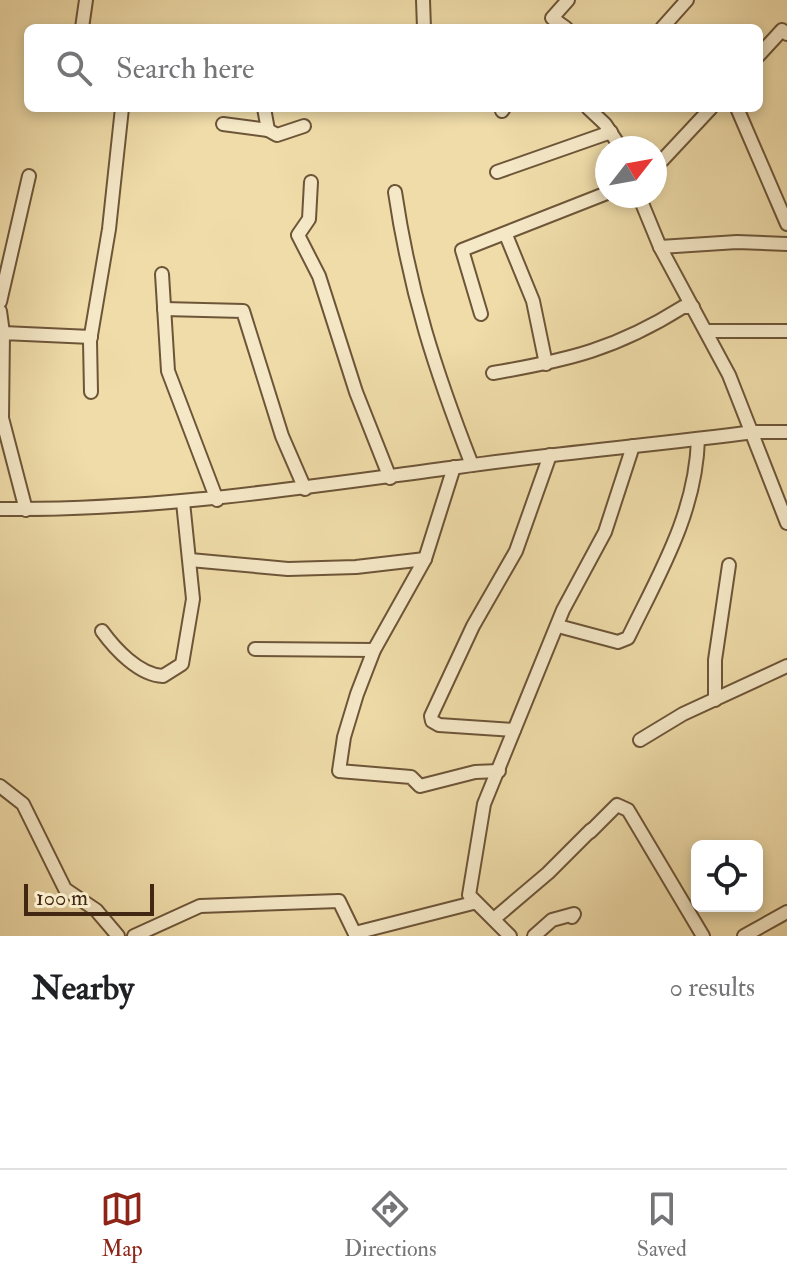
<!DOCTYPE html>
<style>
:root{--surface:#fff;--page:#f6f6f6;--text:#202124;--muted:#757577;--line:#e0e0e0;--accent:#8f2418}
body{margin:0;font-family:"IM FELL Double Pica",serif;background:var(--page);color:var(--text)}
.controls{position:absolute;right:24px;bottom:24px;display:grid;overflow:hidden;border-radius:12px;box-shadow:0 4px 12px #0003}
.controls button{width:72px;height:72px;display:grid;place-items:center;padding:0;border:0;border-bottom:2px solid var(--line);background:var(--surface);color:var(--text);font:40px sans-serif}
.compass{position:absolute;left:595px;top:136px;width:72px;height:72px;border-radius:50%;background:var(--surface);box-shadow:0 4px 12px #0003;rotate:59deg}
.scale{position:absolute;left:24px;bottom:20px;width:130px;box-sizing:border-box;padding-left:8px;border:4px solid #422813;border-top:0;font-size:22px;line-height:28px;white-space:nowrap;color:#422813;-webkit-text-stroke:6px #f5e8c7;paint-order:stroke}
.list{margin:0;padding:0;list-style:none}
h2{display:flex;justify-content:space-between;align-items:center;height:104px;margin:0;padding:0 32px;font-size:34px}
h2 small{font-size:26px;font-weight:400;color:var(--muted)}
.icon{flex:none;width:44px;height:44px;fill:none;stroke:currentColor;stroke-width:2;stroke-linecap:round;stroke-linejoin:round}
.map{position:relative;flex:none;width:787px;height:936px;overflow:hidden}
.search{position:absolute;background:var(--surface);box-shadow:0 4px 12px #0003;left:24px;right:24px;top:24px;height:88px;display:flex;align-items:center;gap:20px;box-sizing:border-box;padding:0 28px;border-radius:12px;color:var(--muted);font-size:30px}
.sheet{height:232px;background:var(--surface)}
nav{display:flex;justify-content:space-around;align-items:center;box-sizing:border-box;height:112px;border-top:2px solid var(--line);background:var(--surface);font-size:22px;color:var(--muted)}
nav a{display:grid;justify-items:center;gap:4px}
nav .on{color:var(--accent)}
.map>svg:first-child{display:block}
</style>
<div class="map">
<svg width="787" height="936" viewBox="0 0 787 936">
<rect width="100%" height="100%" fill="#efdca9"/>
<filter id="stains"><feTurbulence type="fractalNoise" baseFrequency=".0025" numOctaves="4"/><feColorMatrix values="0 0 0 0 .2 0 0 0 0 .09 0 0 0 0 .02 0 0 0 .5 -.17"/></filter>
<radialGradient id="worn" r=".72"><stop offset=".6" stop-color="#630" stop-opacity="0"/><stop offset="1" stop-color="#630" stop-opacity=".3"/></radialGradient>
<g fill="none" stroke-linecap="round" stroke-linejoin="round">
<defs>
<g id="minor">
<path d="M423 0 424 28"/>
<path d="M82 28 86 0"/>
<path d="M566 28 552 18 568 0"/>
<path d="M662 28 687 0"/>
<path d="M759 55 782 30 787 34"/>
<path d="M264 108 268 130 277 135 304 126"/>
<path d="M588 108 605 124 621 148"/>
<path d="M737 108 787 224"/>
<path d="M502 111 504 108"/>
<path d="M223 124 268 130"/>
<path d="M655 168 711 108"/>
<path d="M497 172 611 132"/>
<path d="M311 182 309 219 298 235 319 276 356 392 390 478"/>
<path d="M395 192C410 293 435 370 472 465"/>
<path d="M639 196 660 247 729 375 787 523"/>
<path d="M506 235 533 301 546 364"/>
<path d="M660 247 737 242 787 244"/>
<path d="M162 274 168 371 217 500"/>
<path d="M0 302 29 176"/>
<path d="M164 309 243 311 282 436 305 489"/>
<path d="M0 311 3 333"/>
<path d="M481 314 462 250 607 193"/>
<path d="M707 331H787"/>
<path d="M493 373C569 360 616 349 683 307H693"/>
<path d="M91 392 90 341 109 229 122 108"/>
<path d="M454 467 425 559 374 650 357 694 344 737 339 771 411 777 420 786 475 772 499 771"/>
<path d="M0 509C155 511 305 487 458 467 557 453 655 445 754 432H787"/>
<path d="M26 510 2 418 3 333 91 337"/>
<path d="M190 560 288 569 356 567 425 559"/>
<path d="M558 626 618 642 628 638C659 574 696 513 698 439"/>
<path d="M102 631C115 649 139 675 163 676L182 664 193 599 183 502"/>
<path d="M255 649 374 650"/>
<path d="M715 700V660L729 565"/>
<path d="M514 730 439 725 432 721 431 716 473 626 516 551 550 455"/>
<path d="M640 740 683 714 787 666"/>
<path d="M0 786 23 804 65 889 96 910 118 936"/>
<path d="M590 832 617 805 628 810 703 936"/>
<path d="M495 918 548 873 591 830"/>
<path d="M355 933 473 903"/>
<path d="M134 936 200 906 339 901 356 936"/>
<path d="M510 936 469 895 484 804 563 610 605 532 633 446"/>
<path d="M534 936 552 920 574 914 572 917"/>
<path d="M744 936 787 912"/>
</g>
</defs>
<use href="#minor" stroke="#6d5538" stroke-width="16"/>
<use href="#minor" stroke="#f5e8c7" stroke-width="12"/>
</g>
<rect width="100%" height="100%" filter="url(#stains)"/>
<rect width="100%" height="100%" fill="url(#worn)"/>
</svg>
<div class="controls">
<button><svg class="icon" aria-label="locate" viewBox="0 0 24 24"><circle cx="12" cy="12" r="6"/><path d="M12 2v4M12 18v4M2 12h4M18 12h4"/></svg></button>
</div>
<svg class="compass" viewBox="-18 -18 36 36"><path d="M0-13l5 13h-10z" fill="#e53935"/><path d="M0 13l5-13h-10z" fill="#757577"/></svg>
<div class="scale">100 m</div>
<div class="search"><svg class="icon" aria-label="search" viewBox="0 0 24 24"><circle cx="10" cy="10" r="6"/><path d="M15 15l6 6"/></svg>Search here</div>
</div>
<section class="sheet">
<h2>Nearby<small>0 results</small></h2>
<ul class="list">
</ul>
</section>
<nav>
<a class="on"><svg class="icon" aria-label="map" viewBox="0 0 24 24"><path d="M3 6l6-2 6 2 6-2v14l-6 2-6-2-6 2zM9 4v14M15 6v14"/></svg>Map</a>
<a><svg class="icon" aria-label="directions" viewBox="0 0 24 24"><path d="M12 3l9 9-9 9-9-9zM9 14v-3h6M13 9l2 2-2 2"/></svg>Directions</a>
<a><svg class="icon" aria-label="saved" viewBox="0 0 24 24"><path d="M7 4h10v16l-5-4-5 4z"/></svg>Saved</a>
</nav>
